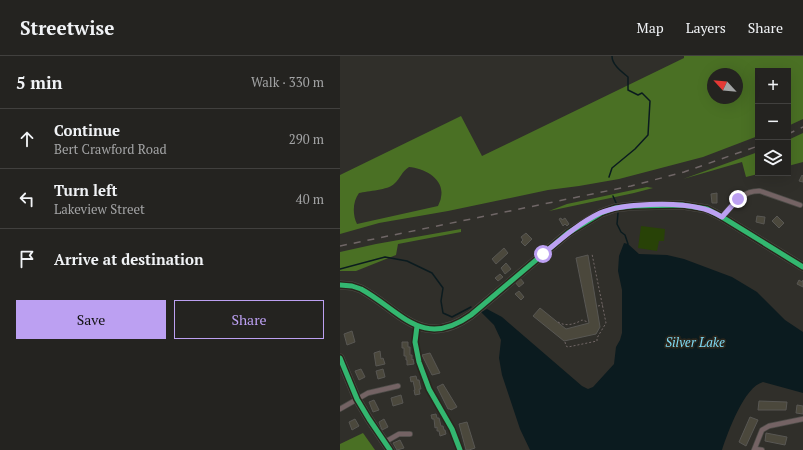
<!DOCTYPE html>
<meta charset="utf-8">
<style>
:root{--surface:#242320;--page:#2c2b29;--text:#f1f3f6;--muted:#a3a4a5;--line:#41403e;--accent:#bca0f2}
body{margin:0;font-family:"PT Serif",serif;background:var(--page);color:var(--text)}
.controls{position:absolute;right:12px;top:12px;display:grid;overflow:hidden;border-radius:0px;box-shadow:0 4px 16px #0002}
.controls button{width:36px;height:36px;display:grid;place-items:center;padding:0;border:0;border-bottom:1px solid var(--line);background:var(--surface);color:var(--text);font:20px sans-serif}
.compass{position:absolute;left:367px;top:12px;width:36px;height:36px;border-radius:50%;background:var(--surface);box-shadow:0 4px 16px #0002;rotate:296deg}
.stop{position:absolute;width:12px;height:12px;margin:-9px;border:3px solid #bca0f2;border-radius:50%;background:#fff}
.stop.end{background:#bca0f2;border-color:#fff;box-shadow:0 1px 4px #0008}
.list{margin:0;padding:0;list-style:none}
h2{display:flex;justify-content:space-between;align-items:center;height:52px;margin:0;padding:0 16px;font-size:17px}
h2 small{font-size:13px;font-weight:400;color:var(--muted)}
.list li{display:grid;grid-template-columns:26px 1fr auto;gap:12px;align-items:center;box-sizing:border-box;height:60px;padding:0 16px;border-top:1px solid var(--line)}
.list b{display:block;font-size:15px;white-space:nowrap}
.list p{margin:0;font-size:13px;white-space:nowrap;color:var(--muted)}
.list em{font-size:13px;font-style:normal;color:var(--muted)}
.actions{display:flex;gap:8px;padding:12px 16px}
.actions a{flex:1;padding:9px 0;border:1px solid var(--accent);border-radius:0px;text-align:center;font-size:14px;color:var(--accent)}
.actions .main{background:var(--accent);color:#111}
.icon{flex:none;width:22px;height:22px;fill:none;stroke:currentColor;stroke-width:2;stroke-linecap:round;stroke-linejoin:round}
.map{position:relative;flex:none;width:463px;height:394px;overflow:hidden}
header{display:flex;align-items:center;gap:24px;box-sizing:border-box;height:56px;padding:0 20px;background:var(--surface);border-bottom:1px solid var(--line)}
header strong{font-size:19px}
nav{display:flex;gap:22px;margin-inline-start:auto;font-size:14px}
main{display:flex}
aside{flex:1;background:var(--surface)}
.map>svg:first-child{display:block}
</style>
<header>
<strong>Streetwise</strong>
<nav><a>Map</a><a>Layers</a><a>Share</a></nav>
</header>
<main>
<aside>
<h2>5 min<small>Walk · 330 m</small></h2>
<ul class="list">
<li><svg class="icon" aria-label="ahead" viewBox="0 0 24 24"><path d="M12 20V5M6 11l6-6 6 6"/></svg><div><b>Continue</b><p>Bert Crawford Road</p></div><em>290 m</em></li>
<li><svg class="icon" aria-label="left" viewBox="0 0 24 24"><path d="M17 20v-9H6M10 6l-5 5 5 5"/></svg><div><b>Turn left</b><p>Lakeview Street</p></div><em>40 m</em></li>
<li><svg class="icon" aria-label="arrive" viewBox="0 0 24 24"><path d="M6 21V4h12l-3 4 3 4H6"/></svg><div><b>Arrive at destination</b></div></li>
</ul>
<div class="actions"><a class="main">Save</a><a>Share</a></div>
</aside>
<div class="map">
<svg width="463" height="394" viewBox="0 0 463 394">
<rect width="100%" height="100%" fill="#302f2a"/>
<path fill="#284207" d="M301 170 325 173 324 185H319L317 195 298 192Z"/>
<g fill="#4a7024" fill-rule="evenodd">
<path d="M344 0H463V63L448 70V15H418V80L363 101 279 123 239 130 208 134 108 155 39 167 0 178V119L121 60 142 100 344 2ZM373 18H397V42H373ZM69 111C84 112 105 123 101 141 101 144 99 147 98 150L17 168C12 158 13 145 19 137 28 135 48 134 54 128 61 122 61 116 69 111Z"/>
<path d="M463 77V106L448 110V84Z"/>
<path d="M418 96V117H422L406 121 402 106 343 123Z"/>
<path d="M307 131 313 132 294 137 209 155 227 148Z"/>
<path d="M121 173V176L58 188 56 199 16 215H0V196L36 188Z"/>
<path d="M23 377 35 394H0V388Z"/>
</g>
<path fill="#0b1b1f" d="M284 187 288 188 299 198 327 199 344 203 392 221 417 236 445 264 463 276V337L423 326C404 331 388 376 382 394H190L180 373 162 319 159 302 161 284 154 269 141 256 147 253 162 261 242 330 248 333 253 331 274 308 276 291 280 284 282 277V234L278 215 279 200Z"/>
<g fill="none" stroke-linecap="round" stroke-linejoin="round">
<g stroke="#0b1b1f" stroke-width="1.5">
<path d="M269 121 272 112 295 93 308 79 310 45 302 37 298 39 288 34V21C282 16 272 9 272 0"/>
<path d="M273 140 277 149"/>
<path d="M278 157 277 168 281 176 285 179 288 188"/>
<path d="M0 213 45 201 67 205 92 217 103 232 101 245 103 257 112 261 131 251"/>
</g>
</g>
<g fill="#4b483c" stroke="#585753">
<path d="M462 119 463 120V126L459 125Z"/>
<path d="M377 137V147H372L371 138Z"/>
<path d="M417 160 425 161 424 168 416 166Z"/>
<path d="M437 160 444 167 439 172 432 165Z"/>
<path d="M221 162 222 164 225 162 229 168 227 170 225 168 223 170 219 163Z"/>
<path d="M186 177 192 183 185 190 181 186 183 184 181 181Z"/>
<path d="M164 192 168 197 156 208 152 203Z"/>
<path d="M248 199 260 271 256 278 224 285 193 260 200 252 226 273 249 267 236 202Z"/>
<path d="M166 207 171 213 165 218 161 212Z"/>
<path d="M160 218 163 221 158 225 155 222Z"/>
<path d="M180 222 184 227 179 231 175 226Z"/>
<path d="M459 224 462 226 463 224V231L457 228Z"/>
<path d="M179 235 184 241 181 244 175 238Z"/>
<path d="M12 275 15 286 7 289 4 278Z"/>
<path d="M62 286H68V291H70V299H72V304L73 303 74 308 67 309V304H66V300H64V292H62Z"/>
<path d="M40 295 41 303 43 302 45 308 36 310 34 297Z"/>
<path d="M90 297 100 317 92 319 82 299Z"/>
<path d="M21 313 25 321 19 324 15 315Z"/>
<path d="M43 313 45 321 38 323 36 315Z"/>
<path d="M76 320 77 324H79L81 333H79L80 338 75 339 74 334H75L73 325 71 326 70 321Z"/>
<path d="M103 328 117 351 111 354 110 353H108L97 331Z"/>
<path d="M61 339 63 347 53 350 51 342Z"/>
<path d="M34 344 39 354 33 356 29 346Z"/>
<path d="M419 345 447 346 446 354H418Z"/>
<path d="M457 349 463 350V358L456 357Z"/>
<path d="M96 358 97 362H99L101 370H103L104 374H105L106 378 100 380 99 375H97V371L95 372 94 363H92L91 359Z"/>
<path d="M410 361 418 364 406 390 399 386Z"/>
<path d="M15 363 19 370 12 374 9 366Z"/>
<path d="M44 363 48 371 42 374 39 366Z"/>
<path d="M127 366 135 392 129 394H126L119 368Z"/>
<path d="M426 377 447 381 445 389 425 385Z"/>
<path d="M60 384 64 392 57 394 53 387Z"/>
</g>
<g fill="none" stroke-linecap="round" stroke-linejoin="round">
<defs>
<g id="street">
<path d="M382 161C393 149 402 134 420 135L460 149"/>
<path d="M77 270 75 286 79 306 89 333 112 373 120 394"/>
<path d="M0 353 28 337 58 330"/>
<path d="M45 386 59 378H70"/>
<path d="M415 393 422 394"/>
<path d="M414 394 422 374 429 370 463 363"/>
</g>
<g id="secondary">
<path d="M0 229 12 230 21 233C61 255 82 294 131 259L228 177 261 157 275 152 292 150 342 149 367 153 382 161 463 211"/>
<path d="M0 302 17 343 29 363 50 394"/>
</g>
</defs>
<use href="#street" stroke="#4d4c48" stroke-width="6"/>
<use href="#secondary" stroke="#4d4c48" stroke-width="9"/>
<g stroke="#726867" stroke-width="1" stroke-dasharray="2 2" stroke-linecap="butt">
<path d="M258 250 263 249"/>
<path d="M218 266C226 271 235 268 242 264L248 266"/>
<path d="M225 286 226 290 228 291 257 285V282L266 267 252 198"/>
</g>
<use href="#street" stroke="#746364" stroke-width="4.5"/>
<use href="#secondary" stroke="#776566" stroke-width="7"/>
<g stroke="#6f6666" stroke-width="1.5" stroke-dasharray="7 7" stroke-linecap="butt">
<path d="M448 78 463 71"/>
<path d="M0 190 291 130 344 116 418 90"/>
</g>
<defs>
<g id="cycleway">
<path d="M0 229 12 230 21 233C61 255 82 294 131 259L228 177 261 157 275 152 292 150 342 149 367 153 382 161 463 211"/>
<path d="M77 270 75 286 79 306 89 333 112 373 120 394"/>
<path d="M0 302 17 343 29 363 50 394"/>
</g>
</defs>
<use href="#cycleway" stroke="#29261d" stroke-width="8"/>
<use href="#cycleway" stroke="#33b770" stroke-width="5"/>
</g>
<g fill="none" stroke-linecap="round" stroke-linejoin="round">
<path stroke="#bca0f2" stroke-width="5" d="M203 198C221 183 239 167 260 157 283 147 336 146 360 152 368 153 375 157 382 161L398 143"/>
</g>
<g text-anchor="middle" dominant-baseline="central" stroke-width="3.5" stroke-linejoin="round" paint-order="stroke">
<g font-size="13" font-style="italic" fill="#7ed8f2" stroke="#29261d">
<text x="355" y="286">Silver Lake</text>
</g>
</g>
</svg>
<div class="controls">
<button>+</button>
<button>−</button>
<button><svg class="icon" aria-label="layers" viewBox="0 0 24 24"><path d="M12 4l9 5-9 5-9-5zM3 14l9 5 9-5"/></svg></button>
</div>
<svg class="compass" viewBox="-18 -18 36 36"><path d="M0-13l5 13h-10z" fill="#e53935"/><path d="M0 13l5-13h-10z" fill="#a3a4a5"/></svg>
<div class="stop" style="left:203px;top:198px"></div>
<div class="stop end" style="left:398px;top:143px"></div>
</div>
</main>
